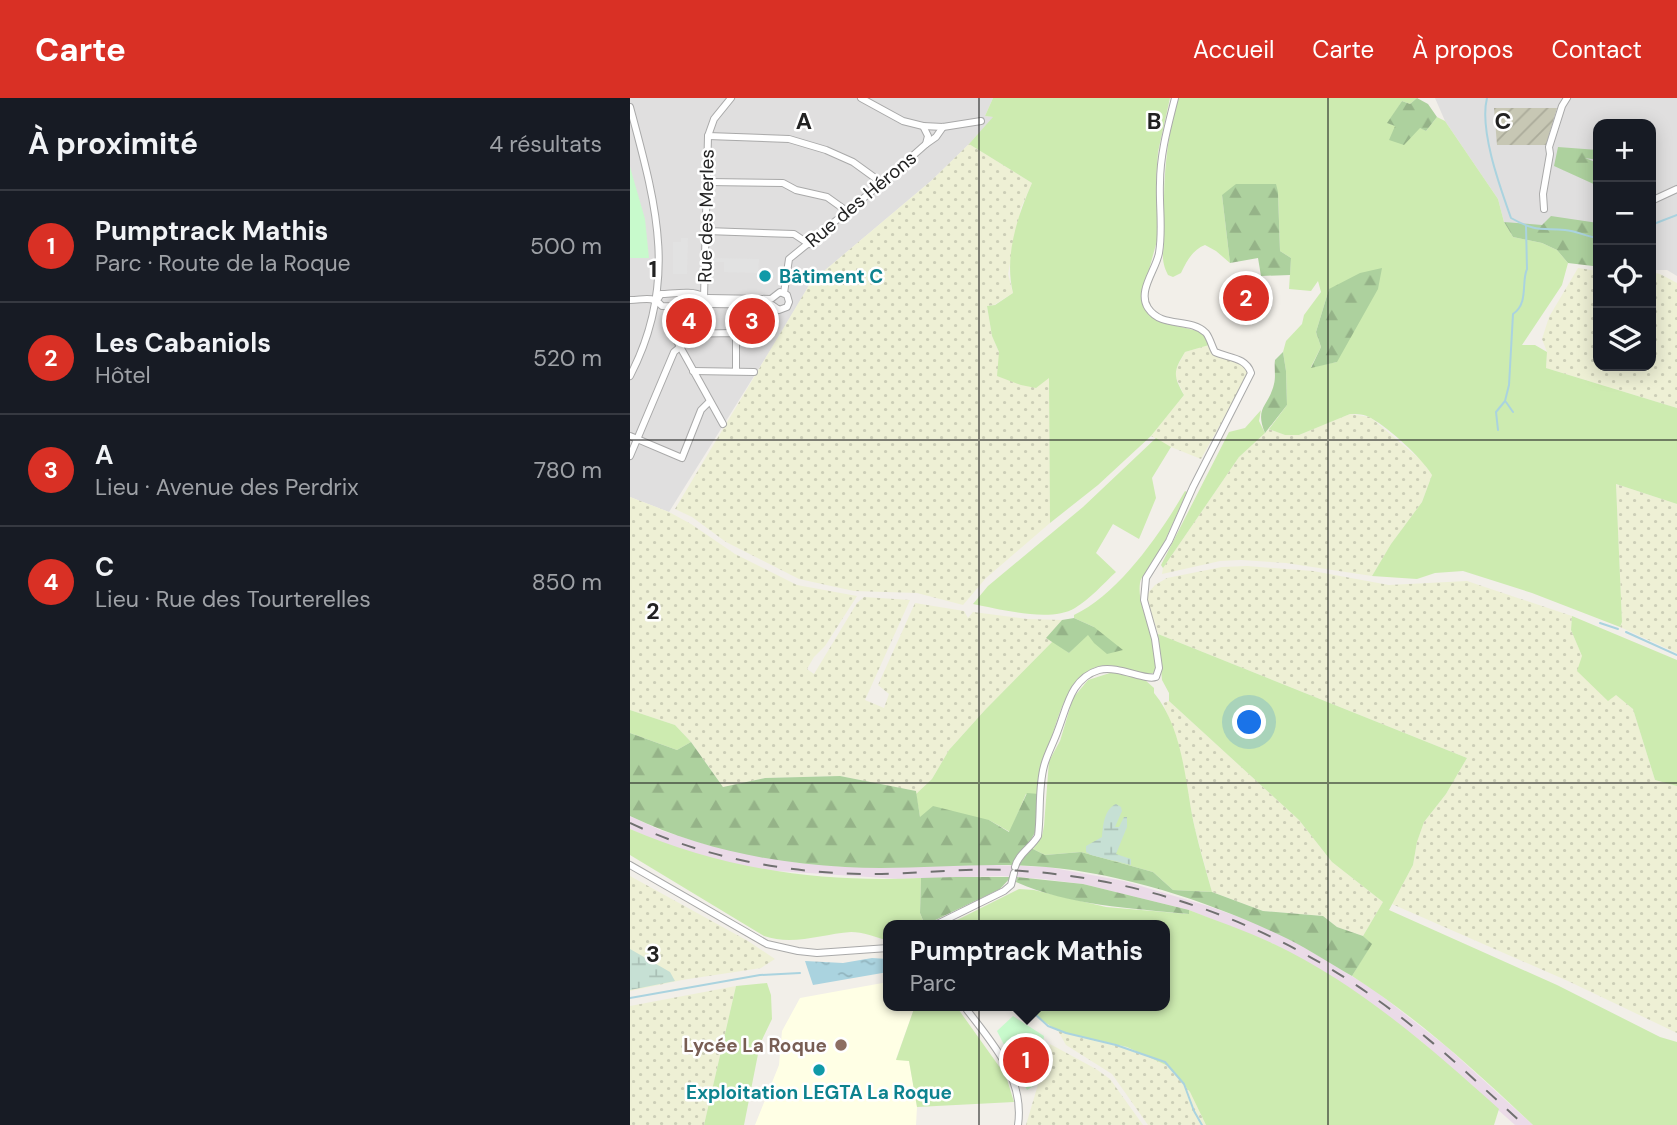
<!DOCTYPE html>
<html lang="fr">
<meta charset="utf-8">
<style>
:root{--surface:#171b24;--page:#242831;--text:#f1f3f6;--muted:#9ea1a6;--line:#363941;--accent:#d93025}
body{margin:0;font-family:"DM Sans",sans-serif;background:var(--page);color:var(--text)}
.controls{position:absolute;right:21px;top:21px;display:grid;overflow:hidden;border-radius:14px;box-shadow:0 4px 18px #0003}
.controls button{width:63px;height:63px;display:grid;place-items:center;padding:0;border:0;border-bottom:2px solid var(--line);background:var(--surface);color:var(--text);font:35px sans-serif}
.you{position:absolute;left:620px;top:625px;width:24px;height:24px;margin:-18px;border:5px solid #fff;border-radius:50%;background:#1a73e8;box-shadow:0 0 0 10px #1a73e833}
.badge{display:grid;place-items:center;width:46px;height:46px;border-radius:50%;background:var(--accent);color:#fff;font-size:23px;font-weight:700}
.pin{position:absolute;translate:-50% -50%;border:4px solid #fff;box-shadow:0 2px 7px #0006}
.popup{position:absolute;left:253px;top:822px;width:287px;height:91px;box-sizing:border-box;display:grid;place-content:center;border-radius:14px;background:var(--surface);filter:drop-shadow(0 2px 5px #0005);font-size:23px;white-space:nowrap;color:var(--muted)}
.popup b{font-size:26px;color:var(--text)}
.popup::after{content:'';position:absolute;left:50%;top:100%;margin-left:-14px;border:14px solid transparent;border-top-color:var(--surface)}
.list{margin:0;padding:0;list-style:none}
h2{display:flex;justify-content:space-between;align-items:center;height:91px;margin:0;padding:0 28px;font-size:30px}
h2 small{font-size:23px;font-weight:400;color:var(--muted)}
.list li{display:grid;grid-template-columns:46px 1fr auto;gap:21px;align-items:center;box-sizing:border-box;height:112px;padding:0 28px;border-top:2px solid var(--line)}
.list b{display:block;font-size:26px;white-space:nowrap}
.list p{margin:0;font-size:23px;white-space:nowrap;color:var(--muted)}
.list em{font-size:23px;font-style:normal;color:var(--muted)}
.icon{flex:none;width:38px;height:38px;fill:none;stroke:currentColor;stroke-width:2;stroke-linecap:round;stroke-linejoin:round}
.map{position:relative;flex:none;width:1047px;height:1027px;overflow:hidden}
header{display:flex;align-items:center;gap:42px;box-sizing:border-box;height:98px;padding:0 35px;background:var(--accent);color:#fff}
header strong{font-size:33px}
nav{display:flex;gap:38px;margin-inline-start:auto;font-size:24px}
main{display:flex}
aside{flex:1;background:var(--surface)}
.map>svg:first-child{display:block}
</style>
<header>
<strong>Carte</strong>
<nav><a>Accueil</a><a>Carte</a><a>À propos</a><a>Contact</a></nav>
</header>
<main>
<aside>
<h2>À proximité<small>4 résultats</small></h2>
<ul class="list">
<li><span class="badge">1</span><div><b>Pumptrack Mathis</b><p>Parc · Route de la Roque</p></div><em>500 m</em></li>
<li><span class="badge">2</span><div><b>Les Cabaniols</b><p>Hôtel</p></div><em>520 m</em></li>
<li><span class="badge">3</span><div><b>A</b><p>Lieu · Avenue des Perdrix</p></div><em>780 m</em></li>
<li><span class="badge">4</span><div><b>C</b><p>Lieu · Rue des Tourterelles</p></div><em>850 m</em></li>
</ul>
</aside>
<div class="map">
<svg width="1047" height="1027" viewBox="0 0 1047 1027">
<defs>
<pattern id="construction-furrows" width="10" height="10" patternUnits="userSpaceOnUse" patternTransform="scale(1.75)"><rect width="10" height="10" fill="#c7c7b4"/><path d="M-1 1l2-2M0 10L10 0M9 11l2-2" fill="none" stroke="#abab9a"/></pattern>
<pattern id="farmland-dots" width="8" height="8" patternUnits="userSpaceOnUse" patternTransform="scale(1.75)"><rect width="8" height="8" fill="#eef0d5"/><path d="M2 2h.1M6 6h.1" fill="none" stroke="#ccceb7" stroke-width="1.8" stroke-linecap="round"/></pattern>
<pattern id="forest-firs" width="22" height="20" patternUnits="userSpaceOnUse" patternTransform="scale(1.75)"><rect width="22" height="20" fill="#add19e"/><path d="M5 1l3.5 6h-7zM16 11l3.5 6h-7z" fill="#95b388"/></pattern>
<pattern id="wetland-marsh" width="20" height="14" patternUnits="userSpaceOnUse" patternTransform="scale(1.75)"><rect width="20" height="14" fill="#c6e0d4"/><path d="M1 5h8M5 5V1M11 12h8M15 12V8" fill="none" stroke="#aac0b6"/></pattern>
<pattern id="water-ripples" width="26" height="14" patternUnits="userSpaceOnUse" patternTransform="scale(1.75)"><rect width="26" height="14" fill="#aad3df"/><path d="M2 4q2-2 4 0t4 0M15 11q2-2 4 0t4 0" fill="none" stroke="#92b5bf"/></pattern>
</defs>
<rect width="100%" height="100%" fill="#f2efe9"/>
<g fill="#e0dfdf">
<path d="M0 0H363L355 18 364 19 339 46 301 83 181 184 148 240 39 414 0 399Z"/>
<path d="M805 0H1047V178L1037 172H1021V26H968V164L874 124 868 101 815 23Z"/>
</g>
<path fill="#ebdbe8" d="M0 718 30 732 78 747 169 765 216 769 338 766 418 769 494 783 578 808 623 824 662 842 743 891 817 949 903 1027H885L791 943 720 890 682 867 644 846 559 812 453 786 413 781 372 778 269 781 131 772 82 761 34 746 0 731Z"/>
<path fill="#ffffe5" d="M258 884V908H285L266 961 279 963 287 1009 286 1027H125L149 967 152 933 170 900Z"/>
<path fill="url(#construction-furrows)" d="M864 10H927L916 47H867Z"/>
<g fill="url(#farmland-dots)">
<path d="M339 46 402 85 391 110 378 176 383 195 364 207 357 208 362 238 369 254 419 279 420 425 356 480 333 507 287 495 224 493 169 481 96 444 62 419 45 411 181 184 301 83Z"/>
<path d="M948 170 968 173V268H1021V174L1030 176 1047 185V310L916 270 917 254 912 241 919 219Z"/>
<path d="M579 247 583 256 605 263 614 267 619 275 571 361 541 349 521 338 554 297 544 275 555 254Z"/>
<path d="M720 316 740 319 792 363 802 377 792 404 761 446 742 478 656 465 611 462 590 463 532 476 533 470 609 359 639 331 655 337H669Z"/>
<path d="M986 386 1047 406V555L990 529 992 524Z"/>
<path d="M0 399 39 414 61 426 105 456 167 487 227 498 195 548 184 559 177 571 184 576 227 505 234 499 280 502 235 602 254 610 259 596 248 587 285 505 334 513 338 520 343 514 397 521 432 522 417 539 423 543 355 612 319 652 302 681 286 696 285 693 210 678 135 680 93 689 61 644 45 627 0 612Z"/>
<path d="M617 468 683 473 759 487 837 483 942 518 941 532 952 558 986 597 1003 611 1025 682 1047 688V935L938 883 762 806 783 767 787 744 794 724 816 696 837 660 528 536 518 504V495L525 487 537 480 592 469Z"/>
<path d="M539 603 669 722 702 764 753 804 733 838 707 829 693 818 633 813 582 794 565 731 547 641 533 605Z"/>
<path d="M0 778 118 843 145 861 131 870 52 882 0 893Z"/>
<path d="M106 888 74 1027H0V908Z"/>
<path d="M428 933 497 949 538 968 560 994 576 1027H518L482 976 436 947Z"/>
<path d="M420 946 466 971 480 981 513 1027H396Z"/>
</g>
<g fill="#cdebb0" fill-rule="evenodd">
<path d="M363 0H540L528 54 526 82 528 139 511 201C519 228 547 226 570 234L576 239 579 247 555 254C543 274 543 277 554 297L521 338 468 387 420 425 419 280 406 290 391 287 367 278 369 254 362 238 357 208 365 207 383 195C374 159 387 119 402 85L339 46 363 19 355 18Z"/>
<path d="M548 0H787L780 6 772 3 758 25C770 31 785 25 796 33L807 19 815 23 868 101 874 124 883 139 912 145 927 152 938 165 932 187 892 247H905L917 254 916 270 1047 310V406L986 386 992 524 990 529 902 495 833 473 805 475 787 481 742 478 761 446 792 404 802 377C790 358 761 332 741 320 735 316 727 316 720 316L669 337H655L639 331 657 307 656 273 653 254 656 243 672 226 674 217 691 194 688 183 681 193 659 191 661 160 650 153 648 94 592 97 600 165 586 153 575 147C562 152 557 163 551 175L543 179 538 177C529 159 535 154 534 135 533 89 535 45 548 0ZM699 191 707 264 681 269 691 249 686 234Z"/>
<path d="M631 312 629 323 635 335 609 359 533 470 531 467 599 334 615 330Z"/>
<path d="M526 340 541 349 522 380 526 400 509 441 483 426 466 455 486 474C473 486 460 501 445 510 420 525 370 511 343 506L358 488 453 409Z"/>
<path d="M555 393 557 394C545 419 536 444 522 467 518 473 511 478 510 485 506 515 534 546 524 575 506 580 489 564 470 568 428 577 418 660 409 696H396L380 734 359 722 290 719 286 696 302 681 319 652 355 612 423 543 439 555 464 529 444 520V517C488 497 531 435 555 393Z"/>
<path d="M942 518 1047 562V688L1025 682 1003 611 986 597 978 603 947 573 952 558 941 532Z"/>
<path d="M528 536 837 660 816 696 794 724 787 744 783 767 759 812 927 887 1030 939 1047 944V1027H903C847 974 788 920 722 878L741 846 733 838 753 804 702 764 669 722 539 603V595L532 582Z"/>
<path d="M483 574 515 582 524 590V595C554 631 555 687 565 731 570 752 576 773 582 794L543 792 523 774 451 754 415 757 403 751 412 738 414 728 419 663 430 643 443 600 458 582Z"/>
<path d="M0 612 45 627 61 644 47 652 0 635Z"/>
<path d="M0 731C92 771 192 785 291 780L290 815 295 827H258V843C247 839 232 834 221 834 192 836 163 848 134 838L0 757Z"/>
<path d="M389 791 404 792 476 809 558 816 559 812C587 823 616 833 644 846 728 886 800 949 869 1011L864 1027H576L560 994 538 968 497 949 428 933 391 908H534V827H317Z"/>
<path d="M137 885 141 897 142 921 130 946 114 1027H74L106 888Z"/>
<path d="M285 908H326L376 978 384 1004 287 1009 279 963 266 962Z"/>
</g>
<g fill="url(#forest-firs)">
<path d="M787 0 798 6 807 19 796 33 790 30 774 47 759 42 765 28 757 25 772 3 780 6Z"/>
<path d="M928 49 968 52V62L955 60 968 65V88L924 68Z"/>
<path d="M606 86H646L648 94 650 153 661 160 660 177 631 178 628 160 600 165 592 97Z"/>
<path d="M921 118 968 125V145L963 147V168L938 165 927 152 912 145 883 139 874 124 912 127Z"/>
<path d="M752 170 748 191 707 264 681 270 691 249 686 234 699 191 730 175Z"/>
<path d="M653 254 656 273 657 307 635 335C624 309 639 308 644 286 646 279 644 269 645 262Z"/>
<path d="M444 520 464 529 493 552 477 556 464 545 458 537 439 555 416 540 432 522Z"/>
<path d="M0 635 47 652 61 644 93 689 135 680 210 678 286 693 290 719 303 708 359 722 379 734 397 695 409 696 406 733 397 748 415 757 451 754 523 774 543 792 582 794 633 813 693 818 707 829 733 838 742 846 722 878C701 866 680 852 658 841 586 806 497 776 416 769 349 763 282 773 215 769 141 765 67 750 0 718Z"/>
<path d="M326 779H381L370 791 295 827 290 815 291 780Z"/>
<path d="M387 779 453 786 559 812V816C500 810 440 808 386 784Z"/>
</g>
<g fill="url(#wetland-marsh)">
<path d="M486 706 491 709 492 713 485 729H489L494 719H497V729L486 756 501 761V767L461 757 456 754V748L472 739C473 728 474 711 486 706Z"/>
<path d="M0 851 40 874 45 883 0 892Z"/>
</g>
<g fill="#c8facc">
<path d="M0 69 15 121 19 160H0Z"/>
<path d="M383 918 414 938 407 986 397 992 367 933Z"/>
</g>
<g fill="#e2e2e2">
<path d="M51 140H58L57 176H43V144H51Z"/>
<path d="M80 160 129 161 128 175 94 174V164H80Z"/>
</g>
<path fill="url(#water-ripples)" d="M242 860 258 861V874L183 887 175 863 213 865Z"/>
<g fill="none" stroke-linecap="round" stroke-linejoin="round">
<g stroke="#aad3df" stroke-width="2">
<path d="M857 0C849 32 870 89 881 120 906 134 910 130 935 132 947 133 957 139 968 140"/>
<path d="M1021 127 1047 117"/>
<path d="M876 304 883 314"/>
<path d="M868 332 866 314 875 303 879 287 883 216C899 205 891 184 897 171L896 128"/>
<path d="M970 525 988 531"/>
<path d="M996 534 1047 557"/>
<path d="M0 900 130 877 170 875"/>
<path d="M390 908 406 917 418 928 436 935 486 947 535 964 554 986 564 1013 572 1027"/>
</g>
<defs>
<g id="minor">
<path d="M0 9C26 106 49 184 0 278"/>
<path d="M293 28 313 29 351 23"/>
<path d="M78 38 159 41 196 52 223 64 252 85"/>
<path d="M296 46 306 39 313 29"/>
<path d="M77 84 153 85 166 92 197 99 218 114"/>
<path d="M1021 103 1047 91"/>
<path d="M914 111 913 96 920 56 919 49 932 8 937 0"/>
<path d="M76 133 164 136 179 146"/>
<path d="M154 195 159 161 252 85 296 46 298 38 293 28 273 23 231 0"/>
<path d="M74 200 78 38 84 21 101 0"/>
<path d="M0 202C14 202 22 197 32 208L66 209 71 208 78 200 141 201 150 194 157 197 159 204 157 209 149 212 142 207 80 206C77 204 75 201 72 198 64 192 41 196 31 196L27 202"/>
<path d="M42 208 43 236 93 326"/>
<path d="M43 236 106 235V273"/>
<path d="M63 273 124 274"/>
<path d="M0 338 52 360 71 312 79 304"/>
<path d="M0 358 44 254 50 249"/>
<path d="M0 767 137 846 168 853 187 855 258 850"/>
<path d="M385 769C388 756 401 750 408 738 411 715 408 690 414 668 417 656 424 644 428 632 437 609 441 580 469 572 488 567 515 583 526 579L529 570 525 541 514 502 516 480 539 443 563 389 621 275C616 259 598 260 585 254 582 249 580 240 576 235 560 219 532 231 518 210 507 193 526 172 529 155 533 131 529 108 530 85 530 56 538 28 545 0"/>
<path d="M305 827 374 793 381 787 384 775"/>
<path d="M334 908C361 944 395 979 388 1027"/>
</g>
</defs>
<use href="#minor" stroke="#a9a9a9" stroke-width="8"/>
<use href="#minor" stroke="#fff" stroke-width="6"/>
<path stroke="#707070" stroke-width="2" stroke-dasharray="14 14" stroke-linecap="butt" d="M0 725C74 760 160 776 242 776 286 776 330 770 374 772 508 777 642 825 749 903 801 940 847 984 894 1027"/>
</g>
<path fill="none" stroke="#222" stroke-width="2" stroke-opacity="0.55" d="M349 0V1027M698 0V1027M0 342H1047M0 685H1047"/>
<g fill="#0f9aa8" stroke="#fff" stroke-width="2.5">
<circle cx="135" cy="178" r="7"/>
<circle cx="189" cy="972" r="7"/>
</g>
<circle fill="#8d6e63" stroke="#fff" stroke-width="2.5" cx="211" cy="947" r="7"/>
<g text-anchor="middle" dominant-baseline="central" stroke-width="5" stroke-linejoin="round" paint-order="stroke">
<g font-size="19" fill="#222" stroke="#fff">
<text transform="translate(231 101) rotate(-40)">Rue des Hérons</text>
<text transform="translate(76 118) rotate(-89)">Rue des Merles</text>
</g>
<g font-size="19" font-weight="bold" fill="#0d838f" stroke="#fff" text-anchor="start">
<text x="149" y="178">Bâtiment C</text>
<text x="189" y="994" text-anchor="middle">Exploitation LEGTA La Roque</text>
</g>
<g font-size="19" font-weight="bold" fill="#785e54" stroke="#fff" text-anchor="end">
<text x="197" y="947">Lycée La Roque</text>
</g>
</g>
<g font-size="23" text-anchor="middle" font-weight="bold" fill="#222" stroke="#fff" stroke-width="5" stroke-linejoin="round" paint-order="stroke">
<text x="174" y="31">A</text>
<text x="524" y="31">B</text>
<text x="873" y="31">C</text>
<text x="23" y="179">1</text>
<text x="23" y="521">2</text>
<text x="23" y="864">3</text>
</g>
</svg>
<div class="controls">
<button>+</button>
<button>−</button>
<button><svg class="icon" aria-label="locate" viewBox="0 0 24 24"><circle cx="12" cy="12" r="6"/><path d="M12 2v4M12 18v4M2 12h4M18 12h4"/></svg></button>
<button><svg class="icon" aria-label="layers" viewBox="0 0 24 24"><path d="M12 4l9 5-9 5-9-5zM3 14l9 5 9-5"/></svg></button>
</div>
<div class="you"></div>
<div class="pin badge" style="left:396px;top:962px">1</div>
<div class="popup"><b>Pumptrack Mathis</b>Parc</div>
<div class="pin badge" style="left:616px;top:200px">2</div>
<div class="pin badge" style="left:122px;top:223px">3</div>
<div class="pin badge" style="left:59px;top:223px">4</div>
</div>
</main>
